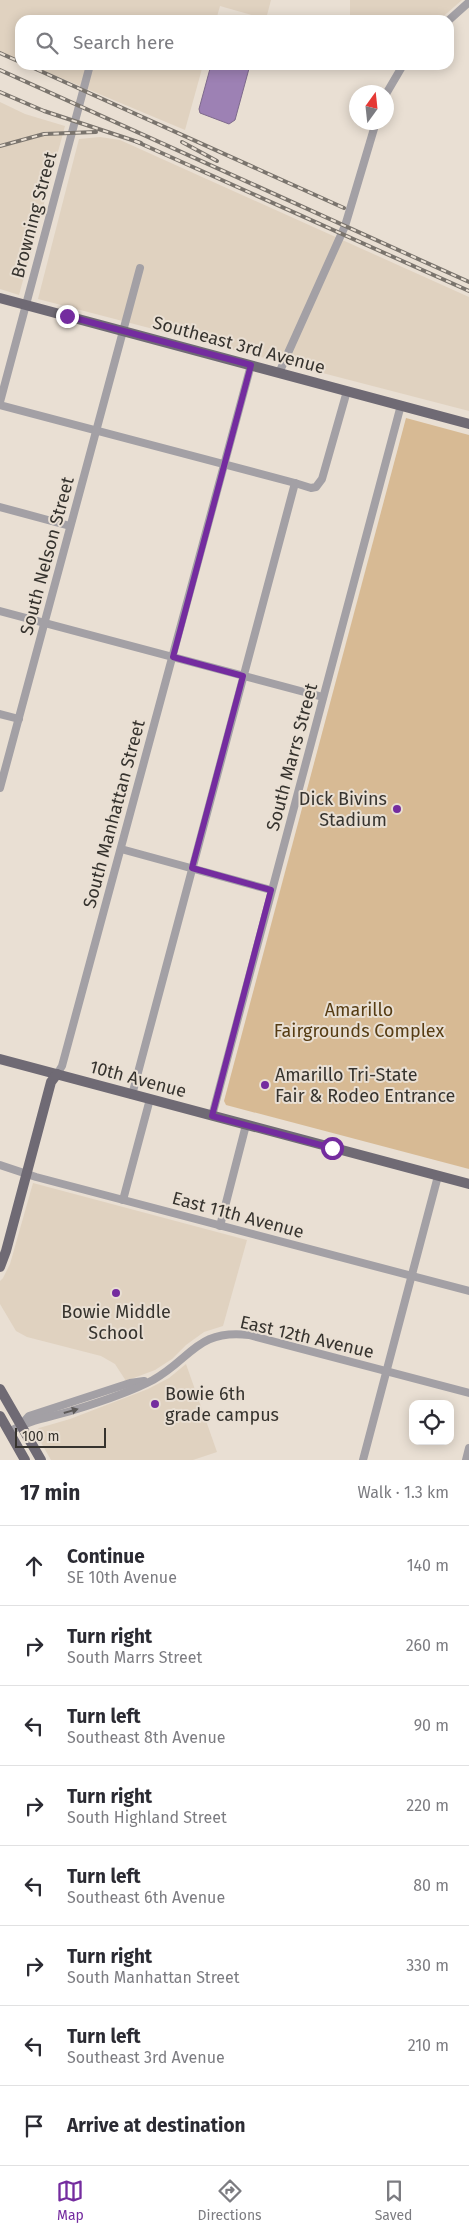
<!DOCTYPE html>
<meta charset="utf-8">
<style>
:root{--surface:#fff;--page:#f7f7f7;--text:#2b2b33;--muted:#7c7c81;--line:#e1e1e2;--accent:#742c9f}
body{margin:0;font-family:"Fira Sans",sans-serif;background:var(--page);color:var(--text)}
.controls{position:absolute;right:15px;bottom:15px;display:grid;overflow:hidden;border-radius:10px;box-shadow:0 2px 12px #0003}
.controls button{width:45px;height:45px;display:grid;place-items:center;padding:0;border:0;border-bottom:1px solid var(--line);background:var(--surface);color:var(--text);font:25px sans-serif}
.compass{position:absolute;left:349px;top:85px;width:45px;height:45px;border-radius:50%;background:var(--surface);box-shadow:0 2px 12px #0003;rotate:15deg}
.scale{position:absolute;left:15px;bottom:12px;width:91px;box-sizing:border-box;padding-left:5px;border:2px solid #36332e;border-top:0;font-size:14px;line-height:18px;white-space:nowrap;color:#36332e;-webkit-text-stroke:4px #e9dfd3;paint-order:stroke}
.stop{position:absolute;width:15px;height:15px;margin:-11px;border:4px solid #742c9f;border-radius:50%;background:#fff}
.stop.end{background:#742c9f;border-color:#fff;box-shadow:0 1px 5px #0008}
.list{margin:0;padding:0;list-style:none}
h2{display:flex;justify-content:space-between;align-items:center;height:65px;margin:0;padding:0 20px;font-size:21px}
h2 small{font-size:16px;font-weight:400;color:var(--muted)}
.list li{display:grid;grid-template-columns:32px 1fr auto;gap:15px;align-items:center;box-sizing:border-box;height:80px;padding:0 20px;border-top:1px solid var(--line)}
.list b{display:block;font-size:19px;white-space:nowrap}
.list p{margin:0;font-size:16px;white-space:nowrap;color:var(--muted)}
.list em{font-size:16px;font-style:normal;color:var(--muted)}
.icon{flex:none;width:28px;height:28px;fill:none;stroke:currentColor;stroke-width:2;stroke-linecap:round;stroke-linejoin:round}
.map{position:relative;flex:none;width:469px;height:1460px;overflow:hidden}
.search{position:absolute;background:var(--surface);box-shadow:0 2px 12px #0003;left:15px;right:15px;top:15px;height:55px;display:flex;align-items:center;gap:12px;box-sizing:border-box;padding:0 18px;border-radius:15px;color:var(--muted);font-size:19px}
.sheet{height:705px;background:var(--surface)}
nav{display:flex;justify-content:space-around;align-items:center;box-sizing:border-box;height:70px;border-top:1px solid var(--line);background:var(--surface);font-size:14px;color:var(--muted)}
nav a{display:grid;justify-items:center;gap:2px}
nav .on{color:var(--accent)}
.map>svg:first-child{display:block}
</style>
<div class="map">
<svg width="469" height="1460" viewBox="0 0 469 1460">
<rect width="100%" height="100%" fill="#e9dfd3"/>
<g fill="#e0d2c0">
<path d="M0 0H271L266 19 220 6 216 20H20V61L0 52Z"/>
<path d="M350 0H462L439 20H350Z"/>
<path d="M30 65H203L185 130Z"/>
<path d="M0 102 25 114 65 126 19 295 0 289Z"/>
<path d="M100 137 120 140 469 297V411L38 299 79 139Z"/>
<path d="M33 1183 247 1240 223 1326 204 1332 186 1345 172 1359 155 1370 126 1381 115 1364 101 1356 27 1337 16 1331 0 1304V1281L3 1278 10 1264Z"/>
<path d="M186 1364 217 1452 193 1460H51L35 1432 39 1428 70 1419 148 1389 169 1378Z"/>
</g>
<path fill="#d7ba94" d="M406 418 469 435V1169L226 1105 224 1101Z"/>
<path fill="#9d81b4" stroke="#7e6a8c" d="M211 65H250L235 120 229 124 200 113 199 109Z"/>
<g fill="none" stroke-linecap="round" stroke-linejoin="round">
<g stroke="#a3a0a5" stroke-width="8">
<path d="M449 20 469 2"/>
<path d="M386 94 403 65"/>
<path d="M279 373 345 226 376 122"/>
<path d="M0 402 90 65"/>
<path d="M0 405 295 483"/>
<path d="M0 507 70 526"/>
<path d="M0 611 323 697"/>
<path d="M0 714 19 719"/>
<path d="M0 788 140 268"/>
<path d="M121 849 271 890"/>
<path d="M57 1074 62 1066 251 365"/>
<path d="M132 1095 295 483 311 488 316 487 322 479 347 391"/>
<path d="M212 1116 401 405"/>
<path d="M0 1165 36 1177 469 1291"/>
<path d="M123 1200 150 1099"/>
<path d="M220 1226 246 1125"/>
<path d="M21 1425 29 1416 130 1383 144 1381"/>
<path d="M9 1432C28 1420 52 1417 74 1410 97 1403 132 1391 153 1380 192 1358 197 1329 249 1335L469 1393"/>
<path d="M363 1460 438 1176"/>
<path d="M466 1460 469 1448"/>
</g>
<g stroke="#6f6a74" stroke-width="10">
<path d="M0 298 469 424"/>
<path d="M0 1059 469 1184"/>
<path d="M0 1267 6 1251 51 1082 57 1074"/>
<path d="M0 1389 41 1460"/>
<path d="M0 1416 25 1460"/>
</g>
<defs>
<g id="rail">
<path d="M0 53 20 62"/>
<path d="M27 65 344 208"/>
<path d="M0 70 469 282"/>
<path d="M0 92 44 111 141 143"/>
<path d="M135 141 469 291"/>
<path d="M182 142 217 161"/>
<path d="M0 146 44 134 96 132"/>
</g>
</defs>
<use href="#rail" stroke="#7a746d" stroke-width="4"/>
<use href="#rail" stroke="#e9dfd3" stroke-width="2" stroke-dasharray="5.5" stroke-linecap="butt"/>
</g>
<defs><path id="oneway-solid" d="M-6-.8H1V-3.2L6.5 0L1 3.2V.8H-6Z" transform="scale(1.25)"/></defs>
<use fill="#5c5958" href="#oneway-solid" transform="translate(71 1411) rotate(-16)"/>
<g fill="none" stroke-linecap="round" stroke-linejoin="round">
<path stroke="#742c9f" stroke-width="6" d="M67 316 251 365 173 657 243 676 192 868 271 890 212 1116 332 1148"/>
</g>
<g fill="#742c9f" stroke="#e9dfd3" stroke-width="2">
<circle cx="397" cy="809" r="5"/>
<circle cx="265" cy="1085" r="5"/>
<circle cx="116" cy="1293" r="5"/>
<circle cx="155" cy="1404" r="5"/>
</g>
<g text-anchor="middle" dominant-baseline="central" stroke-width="4" stroke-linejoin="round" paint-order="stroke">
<g font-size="18" fill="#36332e" stroke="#e9dfd3">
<text transform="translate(34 215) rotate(-75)">Browning Street</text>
<text transform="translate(239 345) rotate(15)">Southeast 3rd Avenue</text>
<text transform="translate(47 556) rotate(-75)">South Nelson Street</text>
<text transform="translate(292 757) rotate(-75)">South Marrs Street</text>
<text transform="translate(114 814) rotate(-75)">South Manhattan Street</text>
<text transform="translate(138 1079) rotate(15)">10th Avenue</text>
<text transform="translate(238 1215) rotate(15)">East 11th Avenue</text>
<text transform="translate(307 1337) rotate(13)">East 12th Avenue</text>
</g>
<g font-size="18" fill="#36332e" stroke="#e9dfd3" text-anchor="start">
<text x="387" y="799" text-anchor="end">Dick Bivins<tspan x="387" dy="21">Stadium</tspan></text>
<text x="275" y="1075">Amarillo Tri-State<tspan x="275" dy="21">Fair &amp; Rodeo Entrance</tspan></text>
<text x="116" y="1312" text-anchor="middle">Bowie Middle<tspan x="116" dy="21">School</tspan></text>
<text x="165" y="1394">Bowie 6th<tspan x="165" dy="21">grade campus</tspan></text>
</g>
<g font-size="18" fill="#563c13" stroke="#e9dfd3">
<text x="359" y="1010">Amarillo<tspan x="359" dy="21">Fairgrounds Complex</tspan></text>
</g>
</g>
</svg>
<div class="controls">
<button><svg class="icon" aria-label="locate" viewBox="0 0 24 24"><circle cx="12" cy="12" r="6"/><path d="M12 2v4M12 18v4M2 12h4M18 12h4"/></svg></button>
</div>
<svg class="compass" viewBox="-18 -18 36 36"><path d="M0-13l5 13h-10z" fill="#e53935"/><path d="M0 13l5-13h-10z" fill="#7c7c81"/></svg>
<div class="scale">100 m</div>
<div class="stop" style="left:332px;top:1148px"></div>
<div class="stop end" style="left:67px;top:316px"></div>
<div class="search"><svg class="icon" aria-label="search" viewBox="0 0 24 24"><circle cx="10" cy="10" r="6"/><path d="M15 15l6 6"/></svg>Search here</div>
</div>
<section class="sheet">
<h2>17 min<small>Walk · 1.3 km</small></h2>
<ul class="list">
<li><svg class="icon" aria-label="ahead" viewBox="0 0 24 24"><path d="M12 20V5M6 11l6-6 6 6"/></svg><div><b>Continue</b><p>SE 10th Avenue</p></div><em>140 m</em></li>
<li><svg class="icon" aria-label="right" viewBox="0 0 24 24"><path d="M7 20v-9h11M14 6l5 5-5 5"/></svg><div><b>Turn right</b><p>South Marrs Street</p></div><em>260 m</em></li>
<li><svg class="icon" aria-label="left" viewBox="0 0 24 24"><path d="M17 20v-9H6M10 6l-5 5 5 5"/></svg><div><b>Turn left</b><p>Southeast 8th Avenue</p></div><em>90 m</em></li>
<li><svg class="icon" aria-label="right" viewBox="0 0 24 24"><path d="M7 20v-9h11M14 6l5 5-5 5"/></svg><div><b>Turn right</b><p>South Highland Street</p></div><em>220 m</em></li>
<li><svg class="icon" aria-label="left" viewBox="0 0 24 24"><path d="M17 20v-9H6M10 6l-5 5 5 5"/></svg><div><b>Turn left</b><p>Southeast 6th Avenue</p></div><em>80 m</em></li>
<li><svg class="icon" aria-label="right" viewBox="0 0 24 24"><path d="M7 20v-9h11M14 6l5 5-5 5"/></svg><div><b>Turn right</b><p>South Manhattan Street</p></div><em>330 m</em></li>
<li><svg class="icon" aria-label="left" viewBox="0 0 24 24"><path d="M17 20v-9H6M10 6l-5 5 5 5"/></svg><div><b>Turn left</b><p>Southeast 3rd Avenue</p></div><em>210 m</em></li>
<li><svg class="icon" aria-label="arrive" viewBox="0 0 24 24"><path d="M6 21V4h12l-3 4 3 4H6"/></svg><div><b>Arrive at destination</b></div></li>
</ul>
</section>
<nav>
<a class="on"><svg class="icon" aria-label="map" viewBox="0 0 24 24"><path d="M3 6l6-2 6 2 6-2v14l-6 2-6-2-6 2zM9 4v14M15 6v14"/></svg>Map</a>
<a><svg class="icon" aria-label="directions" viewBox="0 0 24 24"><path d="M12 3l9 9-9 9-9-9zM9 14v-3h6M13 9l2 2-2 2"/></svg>Directions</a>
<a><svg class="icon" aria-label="saved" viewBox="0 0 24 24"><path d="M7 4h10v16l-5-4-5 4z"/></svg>Saved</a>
</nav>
